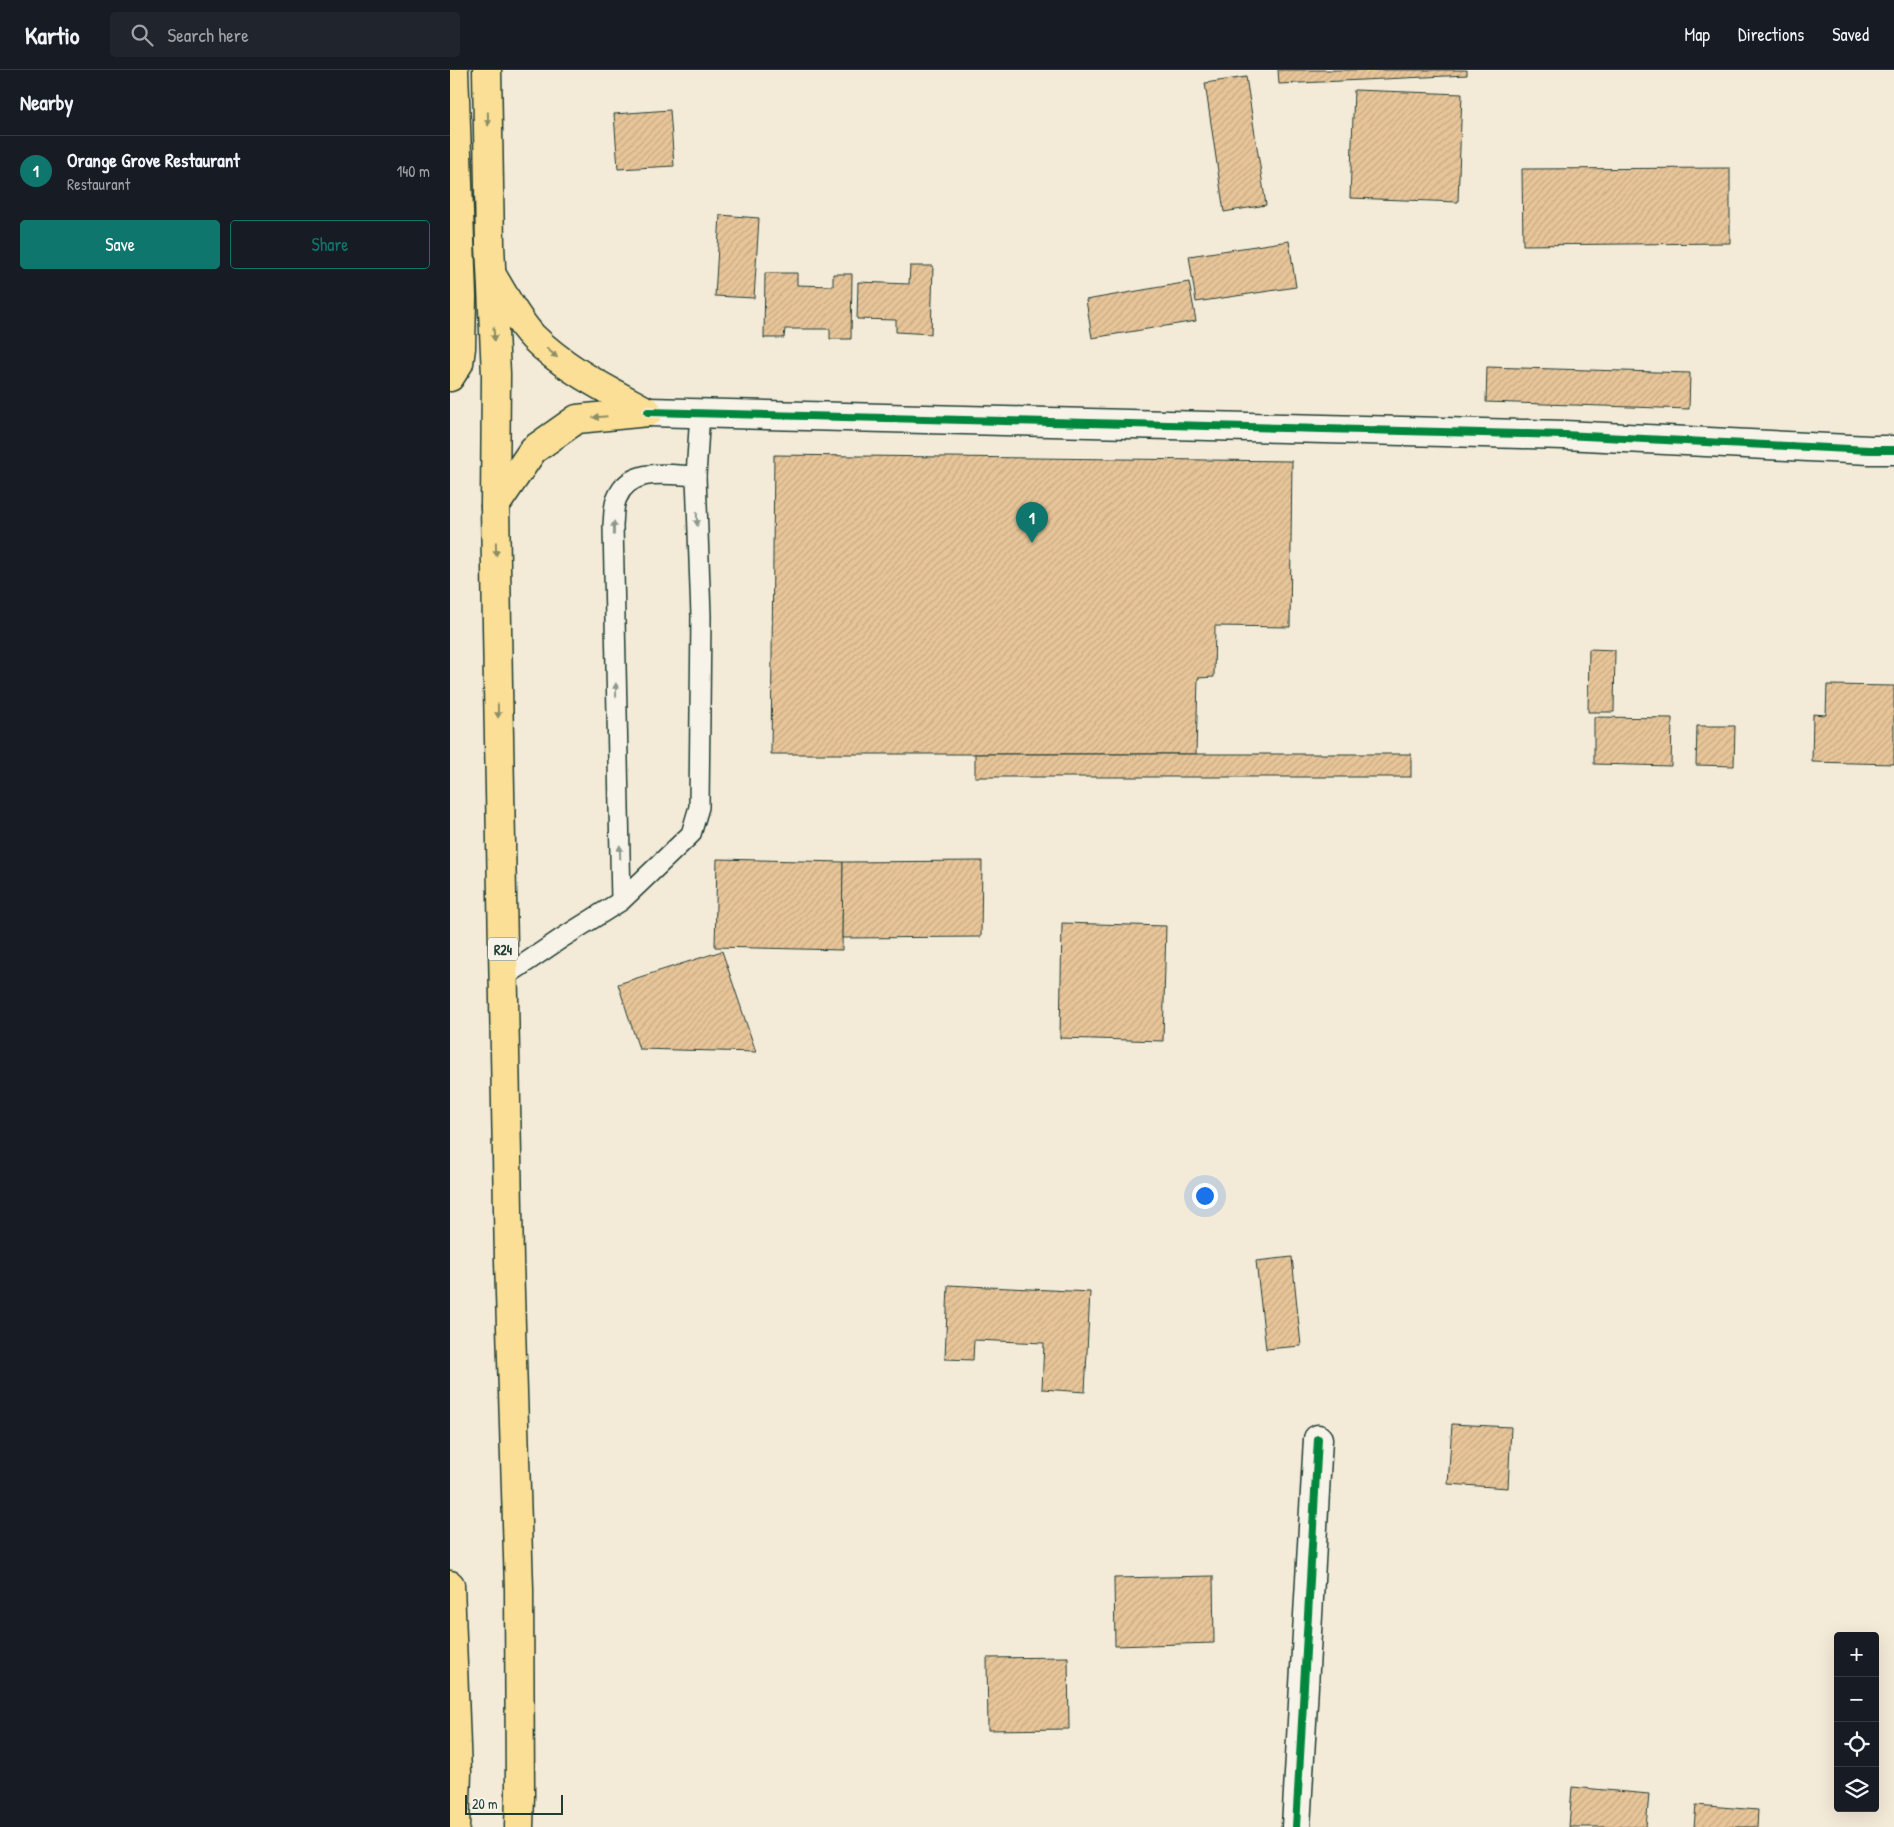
<!DOCTYPE html>
<meta charset="utf-8">
<style>
:root{--surface:#171b24;--page:#20242c;--text:#f1f3f6;--muted:#9ea1a6;--line:#363941;--accent:#0f766e}
body{margin:0;font-family:"Patrick Hand",sans-serif;background:var(--page);color:var(--text)}
.controls{position:absolute;right:15px;bottom:15px;display:grid;overflow:hidden;border-radius:5px;box-shadow:0 5px 20px #0002}
.controls button{width:45px;height:45px;display:grid;place-items:center;padding:0;border:0;border-bottom:1px solid var(--line);background:var(--surface);color:var(--text);font:25px sans-serif}
.scale{position:absolute;left:15px;bottom:12px;width:98px;box-sizing:border-box;padding-left:5px;border:2px solid #1f3d34;border-top:0;font-size:14px;line-height:18px;white-space:nowrap;color:#1f3d34;-webkit-text-stroke:4px #f7f3e8;paint-order:stroke}
.you{position:absolute;left:754px;top:1125px;width:18px;height:18px;margin:-12px;border:4px solid #fff;border-radius:50%;background:#1a73e8;box-shadow:0 0 0 8px #1a73e833}
.badge{display:grid;place-items:center;width:32px;height:32px;border-radius:50%;background:var(--accent);color:#fff;font-size:16px;font-weight:700}
.pin{position:absolute;translate:-50% -41px;filter:drop-shadow(0 1px 2px #0008)}
.pin::after{content:'';position:absolute;top:26px;width:18px;height:15px;background:inherit;clip-path:polygon(0 0,100% 0,50% 100%)}
.list{margin:0;padding:0;list-style:none}
h2{display:flex;justify-content:space-between;align-items:center;height:65px;margin:0;padding:0 20px;font-size:21px}
h2 small{font-size:16px;font-weight:400;color:var(--muted)}
.list li{display:grid;grid-template-columns:32px 1fr auto;gap:15px;align-items:center;box-sizing:border-box;height:70px;padding:0 20px;border-top:1px solid var(--line)}
.list b{display:block;font-size:19px;white-space:nowrap}
.list p{margin:0;font-size:16px;white-space:nowrap;color:var(--muted)}
.list em{font-size:16px;font-style:normal;color:var(--muted)}
.actions{display:flex;gap:10px;padding:15px 20px}
.actions a{flex:1;padding:11px 0;border:1px solid var(--accent);border-radius:5px;text-align:center;font-size:18px;color:var(--accent)}
.actions .main{background:var(--accent);color:#fff}
.icon{flex:none;width:28px;height:28px;fill:none;stroke:currentColor;stroke-width:2;stroke-linecap:round;stroke-linejoin:round}
.map{position:relative;flex:none;width:1444px;height:1757px;overflow:hidden}
header{display:flex;align-items:center;gap:30px;box-sizing:border-box;height:70px;padding:0 25px;background:var(--surface);border-bottom:1px solid var(--line)}
header strong{font-size:24px}
nav{display:flex;gap:28px;margin-inline-start:auto;font-size:18px}
.search{width:350px;height:45px;background:var(--page);display:flex;align-items:center;gap:12px;box-sizing:border-box;padding:0 18px;border-radius:5px;color:var(--muted);font-size:19px}
main{display:flex}
aside{flex:1;background:var(--surface)}
.map>svg:first-child{display:block}
</style>
<header>
<strong>Kartio</strong>
<div class="search"><svg class="icon" aria-label="search" viewBox="0 0 24 24"><circle cx="10" cy="10" r="6"/><path d="M15 15l6 6"/></svg>Search here</div>
<nav><a>Map</a><a>Directions</a><a>Saved</a></nav>
</header>
<main>
<aside>
<h2>Nearby<small></small></h2>
<ul class="list">
<li><span class="badge">1</span><div><b>Orange Grove Restaurant</b><p>Restaurant</p></div><em>140 m</em></li>
</ul>
<div class="actions"><a class="main">Save</a><a>Share</a></div>
</aside>
<div class="map">
<svg width="1444" height="1757" viewBox="0 0 1444 1757">
<defs>
<pattern id="building-hatch" width="6" height="6" patternUnits="userSpaceOnUse" patternTransform="scale(1.25)"><rect width="6" height="6" fill="#e8c599"/><path d="M-1 1l2-2M0 6l6-6M5 7l2-2" fill="none" stroke="#c7aa84"/></pattern>
</defs>
<rect width="100%" height="100%" fill="#f4ead8"/>
<filter id="ink" filterUnits="userSpaceOnUse"><feTurbulence type="fractalNoise" baseFrequency=".02" numOctaves="2"/><feDisplacementMap in="SourceGraphic" scale="10" xChannelSelector="R" yChannelSelector="G"/><feConvolveMatrix kernelMatrix="1 2 1 2 8 2 1 2 1" color-interpolation-filters="sRGB"/></filter>
<g filter="url(#ink)">
<g fill="url(#building-hatch)" stroke="#1f3d34">
<path d="M828 0H1017V5L829 14Z"/>
<path d="M796 7 816 135 774 142 755 13Z"/>
<path d="M904 20 1012 24 1008 132 900 128Z"/>
<path d="M220 40 224 96 168 99 164 44Z"/>
<path d="M1280 98V173L1073 175 1072 99Z"/>
<path d="M270 145 309 148 304 228 265 226Z"/>
<path d="M839 171 846 217 746 232 739 186Z"/>
<path d="M460 196H483L481 264 446 262V250L407 249 408 212 459 214Z"/>
<path d="M315 203H347V215L383 216V204H402L401 269H380V259H335L334 268H314Z"/>
<path d="M739 212 746 251 642 268 636 230Z"/>
<path d="M1037 297 1240 303 1239 339 1036 332Z"/>
<path d="M324 385 842 391 840 557 765 556 764 607 748 608 746 684H321Z"/>
<path d="M1139 579 1165 580 1164 642H1138Z"/>
<path d="M1377 615 1444 616V694L1362 692 1363 644 1376 645Z"/>
<path d="M1144 647 1222 648 1221 696 1144 694Z"/>
<path d="M1247 656H1285L1284 696 1246 695Z"/>
<rect x="525" y="684" width="436" height="23"/>
<path d="M267 789 393 792 392 880 265 877Z"/>
<path d="M532 791 531 867 392 868 393 792Z"/>
<path d="M612 853 716 856 713 971 610 968Z"/>
<path d="M272 881 306 982 189 979 168 914Z"/>
<path d="M842 1187 851 1276 816 1279 806 1191Z"/>
<path d="M498 1215 640 1222 635 1322 592 1319 594 1273 524 1270 523 1290 495 1289Z"/>
<path d="M1002 1354 1061 1357 1058 1418 998 1414Z"/>
<path d="M763 1506 764 1573 665 1576 664 1508Z"/>
<path d="M618 1587 619 1659 538 1660 537 1588Z"/>
<path d="M1122 1717 1199 1724 1196 1757H1119Z"/>
<path d="M1246 1735 1308 1740 1307 1757H1244Z"/>
</g>
<g fill="none" stroke-linecap="round" stroke-linejoin="round">
<defs>
<g id="lane">
<path d="M246 406 250 342"/>
<path d="M53 908 112 868 171 831 241 764 249 737 251 546 246 406C218 405 180 396 167 428 163 436 164 447 163 455L171 831"/>
</g>
<g id="street">
<path d="M198 342 1114 365 1420 380H1444"/>
<path d="M846 1757 868 1369"/>
</g>
<g id="primary">
<path d="M37 0 40 175 46 304 45 436 48 616 59 1191 69 1519 70 1725 69 1757"/>
<path d="M43 207C55 227 67 250 83 267 116 300 158 320 198 342"/>
<path d="M0 307 9 293 11 278 12 227 4 0"/>
<path d="M45 436 83 380 127 349 198 342"/>
<path d="M0 1515 7 1703 5 1757"/>
</g>
</defs>
<use href="#lane" stroke="#1f3d34" stroke-width="22"/>
<use href="#street" stroke="#1f3d34" stroke-width="31"/>
<use href="#primary" stroke="#1f3d34" stroke-width="31"/>
<use href="#lane" stroke="#f7f3e8" stroke-width="19"/>
<use href="#street" stroke="#f7f3e8" stroke-width="28"/>
<use href="#primary" stroke="#fbdf96" stroke-width="28"/>
<defs>
<g id="cycleway">
<path d="M198 342 1114 365 1420 380H1444"/>
<path d="M846 1757 868 1369"/>
</g>
</defs>
<use href="#cycleway" stroke="#f7f3e8" stroke-width="11"/>
<use href="#cycleway" stroke="#00873e" stroke-width="8"/>
</g>
<defs><path id="oneway-solid" d="M-6-.8H1V-3.2L6.5 0L1 3.2V.8H-6Z" transform="scale(1.25)"/></defs>
<g fill="#8d8e65">
<use href="#oneway-solid" transform="translate(38 49) rotate(89)"/>
<use href="#oneway-solid" transform="translate(44 264) rotate(87)"/>
<use href="#oneway-solid" transform="translate(102 283) rotate(41)"/>
<use href="#oneway-solid" transform="translate(150 347) rotate(175)"/>
<use href="#oneway-solid" transform="translate(46 479) rotate(89)"/>
<use href="#oneway-solid" transform="translate(48 641) rotate(89)"/>
</g>
<g fill="#8b988e">
<use href="#oneway-solid" transform="translate(247 449) rotate(88)"/>
<use href="#oneway-solid" transform="translate(164 458) rotate(-89)"/>
<use href="#oneway-solid" transform="translate(166 620) rotate(-91)"/>
<use href="#oneway-solid" transform="translate(170 782) rotate(-92)"/>
</g>
</g>
<g text-anchor="middle" dominant-baseline="central" stroke-width="4" stroke-linejoin="round" paint-order="stroke">
<rect fill="#f7f3e8" stroke="#60746a" stroke-width="1" x="38" y="867.5" width="30" height="23" rx="4"/>
<g font-size="14" font-weight="bold" fill="#1f3d34">
<text x="53" y="879">R24</text>
</g>
</g>
</svg>
<div class="controls">
<button>+</button>
<button>−</button>
<button><svg class="icon" aria-label="locate" viewBox="0 0 24 24"><circle cx="12" cy="12" r="6"/><path d="M12 2v4M12 18v4M2 12h4M18 12h4"/></svg></button>
<button><svg class="icon" aria-label="layers" viewBox="0 0 24 24"><path d="M12 4l9 5-9 5-9-5zM3 14l9 5 9-5"/></svg></button>
</div>
<div class="scale">20 m</div>
<div class="you"></div>
<div class="pin badge" style="left:582px;top:473px">1</div>
</div>
</main>
